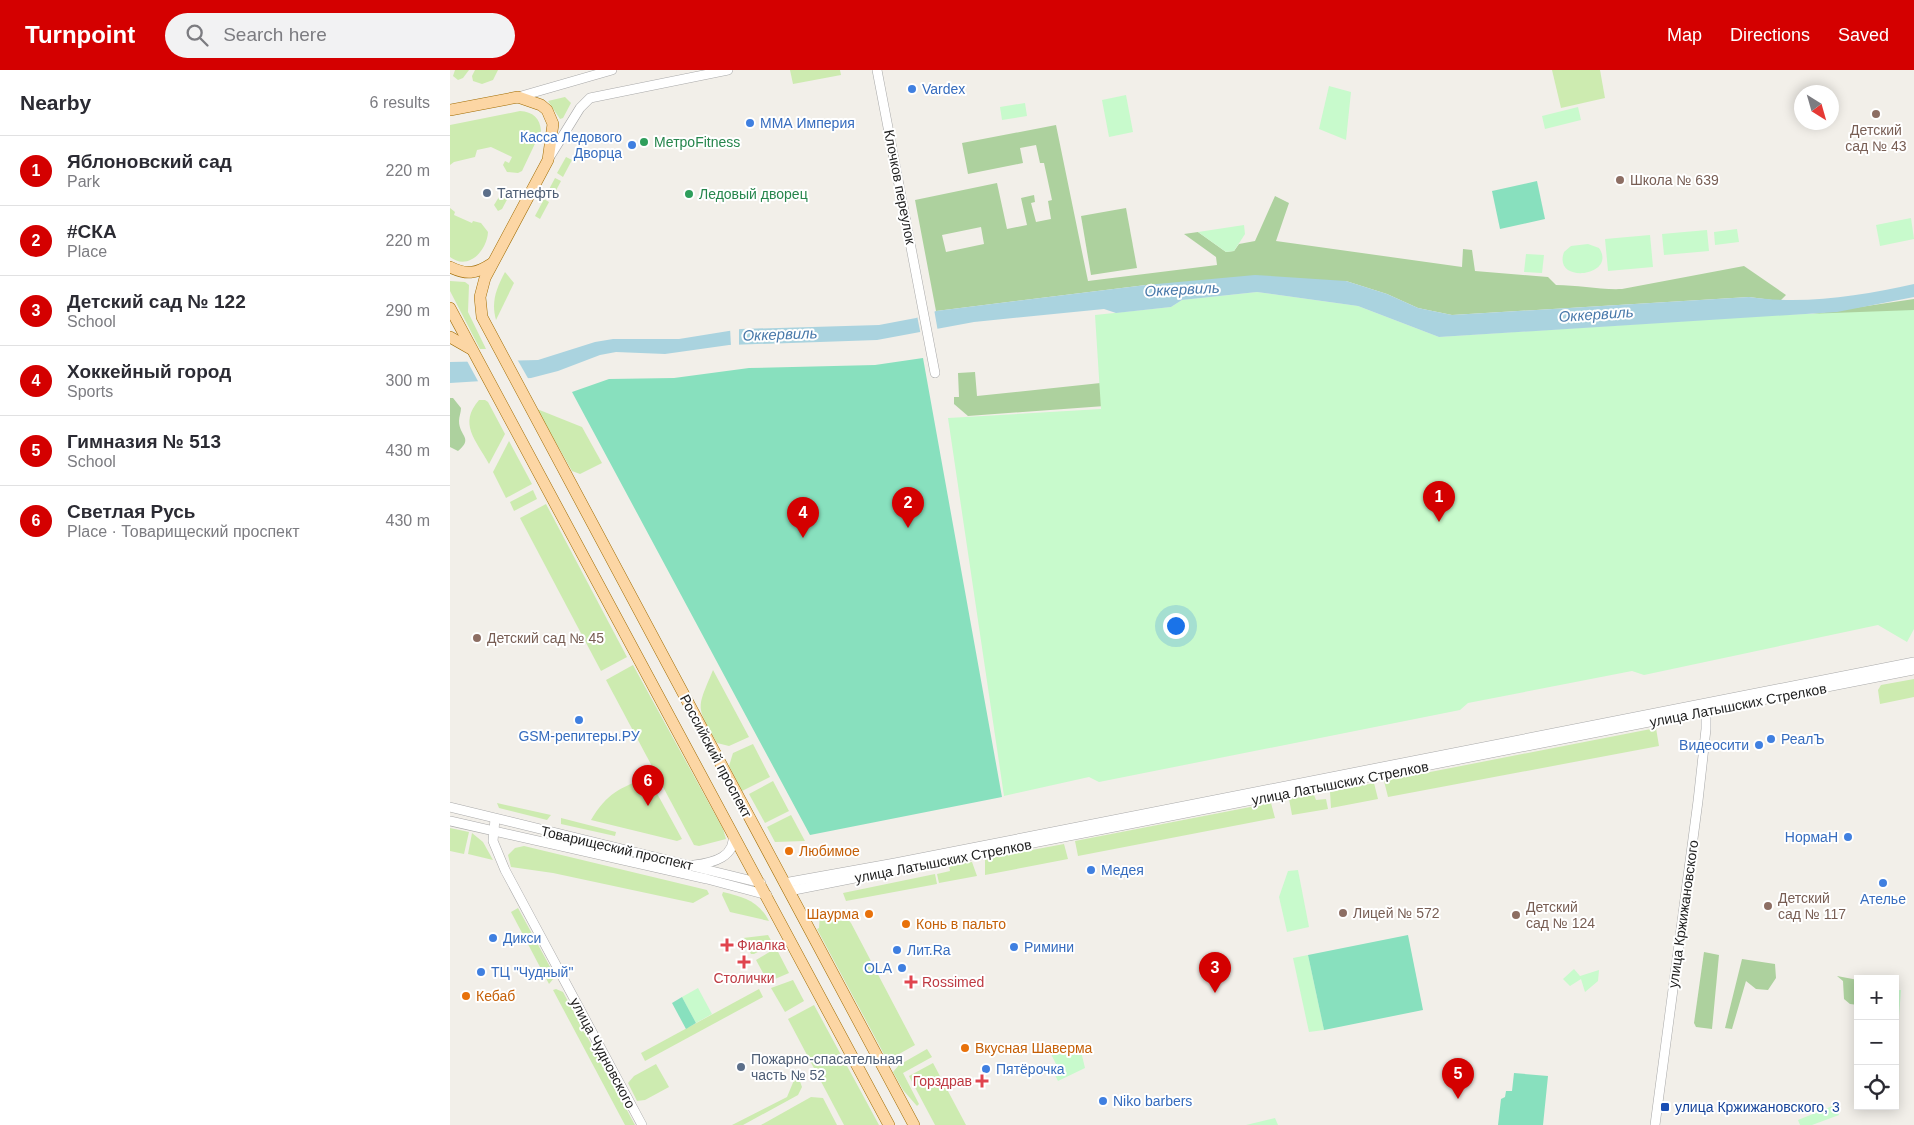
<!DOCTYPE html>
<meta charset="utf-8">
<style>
:root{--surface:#fff;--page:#f2f2f3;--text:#2b2b33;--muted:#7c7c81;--line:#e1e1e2;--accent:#d40000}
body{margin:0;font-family:Arial,sans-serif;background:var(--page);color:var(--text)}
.controls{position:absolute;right:15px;bottom:15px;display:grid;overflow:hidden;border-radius:0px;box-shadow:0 2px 12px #0003}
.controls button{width:45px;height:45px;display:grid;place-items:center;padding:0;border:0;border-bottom:1px solid var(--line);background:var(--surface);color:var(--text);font:25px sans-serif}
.compass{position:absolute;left:1344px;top:15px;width:45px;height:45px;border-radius:50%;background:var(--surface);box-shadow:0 2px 12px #0003;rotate:143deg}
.you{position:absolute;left:725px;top:555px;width:18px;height:18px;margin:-12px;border:4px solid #fff;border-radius:50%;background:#1a73e8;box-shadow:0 0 0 8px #1a73e833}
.badge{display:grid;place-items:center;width:32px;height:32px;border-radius:50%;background:var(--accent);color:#fff;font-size:16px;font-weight:700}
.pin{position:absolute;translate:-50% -41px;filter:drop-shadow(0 1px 2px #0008)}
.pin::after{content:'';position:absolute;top:26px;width:18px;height:15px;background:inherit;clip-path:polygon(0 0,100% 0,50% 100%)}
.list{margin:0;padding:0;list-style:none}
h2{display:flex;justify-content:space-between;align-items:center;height:65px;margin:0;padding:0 20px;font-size:21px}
h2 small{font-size:16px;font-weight:400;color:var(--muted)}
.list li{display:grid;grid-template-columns:32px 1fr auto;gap:15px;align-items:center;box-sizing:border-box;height:70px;padding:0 20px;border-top:1px solid var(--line)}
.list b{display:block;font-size:19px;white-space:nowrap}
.list p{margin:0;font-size:16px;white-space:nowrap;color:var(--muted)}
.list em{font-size:16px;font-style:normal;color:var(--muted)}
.icon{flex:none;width:28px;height:28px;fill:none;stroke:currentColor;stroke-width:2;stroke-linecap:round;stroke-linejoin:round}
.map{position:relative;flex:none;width:1464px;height:1055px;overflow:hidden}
header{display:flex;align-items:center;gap:30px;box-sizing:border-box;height:70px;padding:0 25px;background:var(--accent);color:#fff}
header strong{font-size:24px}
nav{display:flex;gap:28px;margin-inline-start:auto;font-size:18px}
.search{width:350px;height:45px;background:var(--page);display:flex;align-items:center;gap:12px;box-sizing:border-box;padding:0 18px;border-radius:28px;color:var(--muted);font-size:19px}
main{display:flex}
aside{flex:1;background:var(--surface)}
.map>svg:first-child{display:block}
</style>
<header>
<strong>Turnpoint</strong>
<div class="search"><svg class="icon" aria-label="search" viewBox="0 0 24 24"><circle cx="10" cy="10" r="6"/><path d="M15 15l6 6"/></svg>Search here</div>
<nav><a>Map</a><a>Directions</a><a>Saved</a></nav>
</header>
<main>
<aside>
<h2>Nearby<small>6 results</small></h2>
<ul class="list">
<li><span class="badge">1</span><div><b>Яблоновский сад</b><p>Park</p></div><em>220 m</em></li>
<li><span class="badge">2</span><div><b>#СКА</b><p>Place</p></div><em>220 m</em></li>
<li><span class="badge">3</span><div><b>Детский сад № 122</b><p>School</p></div><em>290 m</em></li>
<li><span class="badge">4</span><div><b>Хоккейный город</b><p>Sports</p></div><em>300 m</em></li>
<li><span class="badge">5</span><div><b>Гимназия № 513</b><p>School</p></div><em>430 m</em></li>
<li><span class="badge">6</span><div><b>Светлая Русь</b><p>Place · Товарищеский проспект</p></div><em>430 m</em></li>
</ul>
</aside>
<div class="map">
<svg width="1464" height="1055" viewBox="0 0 1464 1055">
<rect width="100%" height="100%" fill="#f2efe9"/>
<g fill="#cdebb0">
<path d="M5 0H19L13 8 8 10 3 6Z"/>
<path d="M25 0H48L43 10 32 14 23 11 22 6Z"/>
<path d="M340 0H390L391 5 343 14Z"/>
<path d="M1102 0H1150L1155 28 1111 38Z"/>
<path d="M115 27 121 33 113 48 110 49 98 31Z"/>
<path d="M70 41C83 42 90 48 91 61L72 101 68 103 57 102 53 95 55 91 59 93 62 87 41 77 27 80 25 87 4 92 0 95V55Z"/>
<path d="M116 87 122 90 113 107 107 103Z"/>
<path d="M105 108 111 111 102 128 96 125Z"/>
<path d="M56 121 59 126 52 139 48 141 44 135 52 122Z"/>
<path d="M94 129 99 132 90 149 85 146Z"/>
<path d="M0 138 5 142 4 145 22 153 23 151 31 153 38 162C37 181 18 201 0 187Z"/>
<path d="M55 202 64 213 46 250C41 232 46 219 55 202Z"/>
<path d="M0 211 15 212 19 215 18 242 36 279H30L0 221Z"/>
<path d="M29 330H35L38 332 55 364 39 394C26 370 8 354 29 330Z"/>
<path d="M87 339 132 357 152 393 130 404 122 401Z"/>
<path d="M59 371 82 414 56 428 43 402Z"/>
<path d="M83 420 87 429 64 441 60 432Z"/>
<path d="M96 434 177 587 151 601 70 448Z"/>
<path d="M183 595 273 759 276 769 249 776 244 775 156 610Z"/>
<path d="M263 600 299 667 279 676 267 673C246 635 246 641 263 600Z"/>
<path d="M1464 609V627L1430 634 1428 620 1431 615Z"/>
<path d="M1206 658 1209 676 938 727 934 711Z"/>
<path d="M303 674 320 707 292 721 279 696 283 683Z"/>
<path d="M198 707 232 769 227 771 141 750C157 723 170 718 198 707Z"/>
<path d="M323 711 339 741 315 753 299 724Z"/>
<path d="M924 713 928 729 881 738 880 722Z"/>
<path d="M864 725 866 730 876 729 878 739 842 745 839 729Z"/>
<path d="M47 733 101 745 97 750 49 738Z"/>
<path d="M821 733 825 748 628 786 625 771Z"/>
<path d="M341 745 355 771 325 772 317 757Z"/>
<path d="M111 748 166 762 165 766 111 754Z"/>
<path d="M0 758 19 762 14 784 0 781Z"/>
<path d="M22 763 33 772 43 790 18 784Z"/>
<path d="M614 774 618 789 535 805V789Z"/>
<path d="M74 776 257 820 259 824 243 833 103 803 61 797 58 785 65 778Z"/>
<path d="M522 792 527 806 489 813 487 804 500 801 499 796Z"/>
<path d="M485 804 487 814 396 831 393 823Z"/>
<path d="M273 822C293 827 309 831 319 851L280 842 272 825Z"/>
<path d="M68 838 104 904V908L99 914 61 842Z"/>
<path d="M386 841 392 843 401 853 465 975 442 988 435 986 367 859 369 858 370 843Z"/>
<path d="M318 865 323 874 304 884H301L293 868Z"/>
<path d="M326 878 339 903 318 912 306 890Z"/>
<path d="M343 910 354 931 335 942 321 918Z"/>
<path d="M106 919 113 922 185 1055H175L103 920Z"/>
<path d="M309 919 313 927 195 991 191 983Z"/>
<path d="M364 935 429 1055H394L338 949Z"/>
<path d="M477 979 482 987 453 1003 469 1034 467 1036 453 1020 443 1002 449 995Z"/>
<path d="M483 993 516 1055H485L459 1006Z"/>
<path d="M206 994 219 1017 195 1030 187 1031 178 1013 184 1006Z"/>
<path d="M347 1003 352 1017 348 1025 293 1055H282L337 1027Z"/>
<path d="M361 1027 373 1028 387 1055H311Z"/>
</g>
<g fill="#add19e" fill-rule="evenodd">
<path d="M606 55 638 211 767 195 766 187 734 164 748 162 776 182 784 181 789 174 805 171 825 126 839 133 826 171 1012 197 1013 179 1022 180 1025 201 1098 207 1106 215C1128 215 1150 220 1172 219L1294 196 1336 225 1330 231 1299 227 1002 245 968 238 937 224 896 211 696 215 486 241 465 130 547 113 557 159 577 155 571 128 584 125 585 132 581 133 586 152 601 149 598 131 602 130 594 93H590L586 75 570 78 573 93 518 104 512 73ZM531 157 534 174 496 182 492 165Z"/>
<path d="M676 138 687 198 641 205 631 146Z"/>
<path d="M1464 229V245L1349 246Z"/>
<path d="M525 302 527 326 660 312 764 328 518 346 504 334V327H509L508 303Z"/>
<path d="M0 328H3L11 338C11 342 9 347 9 351 9 366 24 368 8 381L0 377Z"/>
<path d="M1254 882 1269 885 1262 959 1246 957 1244 953Z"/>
<path d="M1292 889 1325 894 1326 908 1318 920 1306 919 1296 911 1282 959 1275 958Z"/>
<path d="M1387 906 1408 910V935L1400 934 1394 929 1393 911Z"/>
</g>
<g fill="#c8facc">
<path d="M879 16 901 22 896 70 869 59Z"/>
<path d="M676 25 683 62 659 67 652 30Z"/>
<path d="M575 33 577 46 552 50 550 37Z"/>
<path d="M1128 37 1131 50 1095 59 1092 46Z"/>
<path d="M1461 148 1464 169 1430 176 1426 155Z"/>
<path d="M794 155 795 164 784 181 776 182 748 162Z"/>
<path d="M1287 159 1289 172 1265 175 1264 162Z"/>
<path d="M1257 160 1259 181 1214 185 1212 164Z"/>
<path d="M1200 165 1203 197 1158 201 1155 169Z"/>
<path d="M1138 174 1149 178C1168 206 1102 215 1114 182L1121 176Z"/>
<path d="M1076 184 1094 185 1092 203 1074 202Z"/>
<path d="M807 222 908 236 989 267 1325 245 1464 240V559L1457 572 1428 555 1194 605 1182 601 1018 633 1010 640 649 712 639 707 554 726 498 348 651 339 645 245 721 237 732 230Z"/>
<path d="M848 800 859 857 837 862 829 827 838 801Z"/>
<path d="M858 885 874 960 859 962 843 888Z"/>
<path d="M1124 899 1130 906 1149 900 1148 911 1135 922 1131 909 1120 916 1113 909Z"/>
<path d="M248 918 262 944 246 953 232 927Z"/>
<path d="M1445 920H1451L1447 973H1445Z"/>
<path d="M629 973 635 998 608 1011 605 1005 606 994 600 982 609 975Z"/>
<path d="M1385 1035 1389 1045 1362 1055H1350L1348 1050Z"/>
<path d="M825 1048 828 1055H796Z"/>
</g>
<g fill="#88e0be">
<path d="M1087 111 1095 149 1050 159 1042 121Z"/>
<path d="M473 288 552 727 360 765 122 322 159 309 224 308 299 298 425 295Z"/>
<path d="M958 865 973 940 874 960 858 885Z"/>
<path d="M232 927 246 953 236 959 222 933Z"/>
<path d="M1064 1003 1098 1006 1093 1055H1048L1051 1029 1055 1027 1056 1021H1062Z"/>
</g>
<path fill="#aad3df" d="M805 205 896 211 937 224 968 238 1002 245 1299 227C1354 235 1410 226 1464 214V227L1387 242 989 267 908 236 807 222 732 230 721 237 666 243 654 239 524 252 427 270 279 275 215 284 166 282 150 285 108 301 81 308 0 313V292L88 290 145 272 163 269H229L291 259 429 255 466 248 486 241 696 215Z"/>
<g fill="#f2efe9">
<path d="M484 239 488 262 471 266 467 245Z"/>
<path d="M289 256V277H281L280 257Z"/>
<path d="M16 289H67L79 310 29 313Z"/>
</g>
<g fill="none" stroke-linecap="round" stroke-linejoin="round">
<defs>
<g id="minor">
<path d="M427 0 485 303"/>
<path d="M68 27 162 0"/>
<path d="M99 88 130 38 140 28 278 0"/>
<path d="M0 737 311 813"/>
<path d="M45 749 43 771 55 800 192 1055"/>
<path d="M0 751 257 809 317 825"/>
<path d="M244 795C263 793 286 787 283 764"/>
<path d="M334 813 445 793 1464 592"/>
<path d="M339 821 1464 600"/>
<path d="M1205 1055 1248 731 1256 659V636"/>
</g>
<g id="major">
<path d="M0 40 68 27 91 35 97 40 103 54 98 90 35 208 30 227 32 247 464 1055"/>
<path d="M0 197C16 205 26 204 41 194"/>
<path d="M0 238 439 1055"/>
<path d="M0 267 21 279"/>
</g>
</defs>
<use href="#minor" stroke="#a9a9a9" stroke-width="10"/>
<use href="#major" stroke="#a06b00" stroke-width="12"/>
<use href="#minor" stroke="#fff" stroke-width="9"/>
<use href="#major" stroke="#fcd6a4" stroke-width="11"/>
</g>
<g fill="#3f7fe0" stroke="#fff" stroke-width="2">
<circle cx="462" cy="19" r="5"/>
<circle cx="300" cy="53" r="5"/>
<circle cx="182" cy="75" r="5"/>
<circle cx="129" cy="650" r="5"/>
<circle cx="1321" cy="669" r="5"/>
<circle cx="1309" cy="675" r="5"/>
<circle cx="1398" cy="767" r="5"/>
<circle cx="641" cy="800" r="5"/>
<circle cx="1433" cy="813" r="5"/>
<circle cx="43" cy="868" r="5"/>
<circle cx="564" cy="877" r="5"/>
<circle cx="447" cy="880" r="5"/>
<circle cx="452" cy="898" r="5"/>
<circle cx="31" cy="902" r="5"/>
<circle cx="536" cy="999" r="5"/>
<circle cx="653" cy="1031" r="5"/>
</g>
<g fill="#8d6e63" stroke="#fff" stroke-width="2">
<circle cx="1426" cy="44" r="5"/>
<circle cx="1170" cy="110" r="5"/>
<circle cx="27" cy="568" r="5"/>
<circle cx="1318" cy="836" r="5"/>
<circle cx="893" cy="843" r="5"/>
<circle cx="1066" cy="845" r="5"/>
</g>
<g fill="#2e9e5b" stroke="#fff" stroke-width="2">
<circle cx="194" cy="72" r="5"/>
<circle cx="239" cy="124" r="5"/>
</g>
<g fill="#5c6f8a" stroke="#fff" stroke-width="2">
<circle cx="37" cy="123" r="5"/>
<circle cx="291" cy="997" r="5"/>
</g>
<g fill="#e8710a" stroke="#fff" stroke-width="2">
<circle cx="339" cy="781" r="5"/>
<circle cx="419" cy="844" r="5"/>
<circle cx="456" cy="854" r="5"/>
<circle cx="16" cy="926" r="5"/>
<circle cx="515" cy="978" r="5"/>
</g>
<g fill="#e0444e" stroke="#fff" stroke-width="2">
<path d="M274.5 867.5h5v5h5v5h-5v5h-5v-5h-5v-5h5z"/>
<path d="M291.5 884.5h5v5h5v5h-5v5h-5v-5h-5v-5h5z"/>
<path d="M458.5 904.5h5v5h5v5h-5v5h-5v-5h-5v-5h5z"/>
<path d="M529.5 1003.5h5v5h5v5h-5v5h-5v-5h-5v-5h5z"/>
</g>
<rect fill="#1a4fb4" stroke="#fff" stroke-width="2" x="1210" y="1032" width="10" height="10" rx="2.5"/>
<g text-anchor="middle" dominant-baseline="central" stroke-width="4" stroke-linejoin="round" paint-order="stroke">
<g font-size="14" fill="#366cbe" stroke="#fff" text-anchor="start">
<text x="472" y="19">Vardex</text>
<text x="310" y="53">ММА Империя</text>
<text x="172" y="67" text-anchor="end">Касса Ледового<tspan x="172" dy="16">Дворца</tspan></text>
<text x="129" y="666" text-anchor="middle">GSM-репитеры.РУ</text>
<text x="1331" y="669">РеалЪ</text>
<text x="1299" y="675" text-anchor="end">Видеосити</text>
<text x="1388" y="767" text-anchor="end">НормаН</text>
<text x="651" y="800">Медея</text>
<text x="1433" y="829" text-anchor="middle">Ателье</text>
<text x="53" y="868">Дикси</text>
<text x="574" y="877">Римини</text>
<text x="457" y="880">Лит.Ra</text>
<text x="442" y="898" text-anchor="end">OLA</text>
<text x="41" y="902">ТЦ "Чудный"</text>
<text x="546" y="999">Пятёрочка</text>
<text x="663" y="1031">Niko barbers</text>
</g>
<g font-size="14" fill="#785e54" stroke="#fff" text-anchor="start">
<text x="1426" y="60" text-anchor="middle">Детский<tspan x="1426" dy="16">сад № 43</tspan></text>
<text x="1180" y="110">Школа № 639</text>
<text x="37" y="568">Детский сад № 45</text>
<text x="1328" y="828">Детский<tspan x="1328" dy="16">сад № 117</tspan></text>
<text x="1076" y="837">Детский<tspan x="1076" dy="16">сад № 124</tspan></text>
<text x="903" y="843">Лицей № 572</text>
</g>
<g font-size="14" fill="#27864d" stroke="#fff" text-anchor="start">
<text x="204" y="72">МетроFitness</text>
<text x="249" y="124">Ледовый дворец</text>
</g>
<g font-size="14" fill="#222" stroke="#fff">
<text transform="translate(450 117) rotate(79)">Клочков переулок</text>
<text transform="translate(1288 635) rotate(-11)">улица Латышских Стрелков</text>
<text transform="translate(266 686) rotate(62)">Российский проспект</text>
<text transform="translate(890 713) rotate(-11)">улица Латышских Стрелков</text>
<text transform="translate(167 778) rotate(13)">Товарищеский проспект</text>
<text transform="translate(493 791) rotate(-11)">улица Латышских Стрелков</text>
<text transform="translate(1233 844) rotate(-82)">улица Кржижановского</text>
<text transform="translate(153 983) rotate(62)">улица Чудновского</text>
</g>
<g font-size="14" fill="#4e5e75" stroke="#fff" text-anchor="start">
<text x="47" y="123">Татнефть</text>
<text x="301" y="989">Пожарно-спасательная<tspan x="301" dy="16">часть № 52</tspan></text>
</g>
<g font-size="14" fill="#c56008" stroke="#fff" text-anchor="start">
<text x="349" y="781">Любимое</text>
<text x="409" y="844" text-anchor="end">Шаурма</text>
<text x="466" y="854">Конь в пальто</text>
<text x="26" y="926">Кебаб</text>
<text x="525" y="978">Вкусная Шаверма</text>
</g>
<g font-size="14" fill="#be3a42" stroke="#fff" text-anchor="start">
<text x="287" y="875">Фиалка</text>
<text x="294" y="908" text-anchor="middle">Столички</text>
<text x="472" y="912">Rossimed</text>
<text x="522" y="1011" text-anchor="end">Горздрав</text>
</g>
<g font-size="14" fill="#164399" stroke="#fff" text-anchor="start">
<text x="1225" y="1037">улица Кржижановского, 3</text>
</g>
<g font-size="15" font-style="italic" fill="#4a7aab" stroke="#fff">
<text transform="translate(732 219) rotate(-3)">Оккервиль</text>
<text transform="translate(1146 244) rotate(-4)">Оккервиль</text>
<text transform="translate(330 264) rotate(-2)">Оккервиль</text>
</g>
</g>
</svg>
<div class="controls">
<button>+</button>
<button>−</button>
<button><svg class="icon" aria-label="locate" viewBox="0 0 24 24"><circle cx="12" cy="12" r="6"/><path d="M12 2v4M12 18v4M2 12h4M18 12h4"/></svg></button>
</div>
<svg class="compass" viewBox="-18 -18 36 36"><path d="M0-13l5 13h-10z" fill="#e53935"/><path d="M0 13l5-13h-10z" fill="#7c7c81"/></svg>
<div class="you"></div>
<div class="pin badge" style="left:989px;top:452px">1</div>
<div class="pin badge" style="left:458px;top:458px">2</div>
<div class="pin badge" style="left:765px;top:923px">3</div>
<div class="pin badge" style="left:353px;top:468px">4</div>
<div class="pin badge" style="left:1008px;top:1029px">5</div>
<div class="pin badge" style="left:198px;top:736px">6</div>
</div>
</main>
